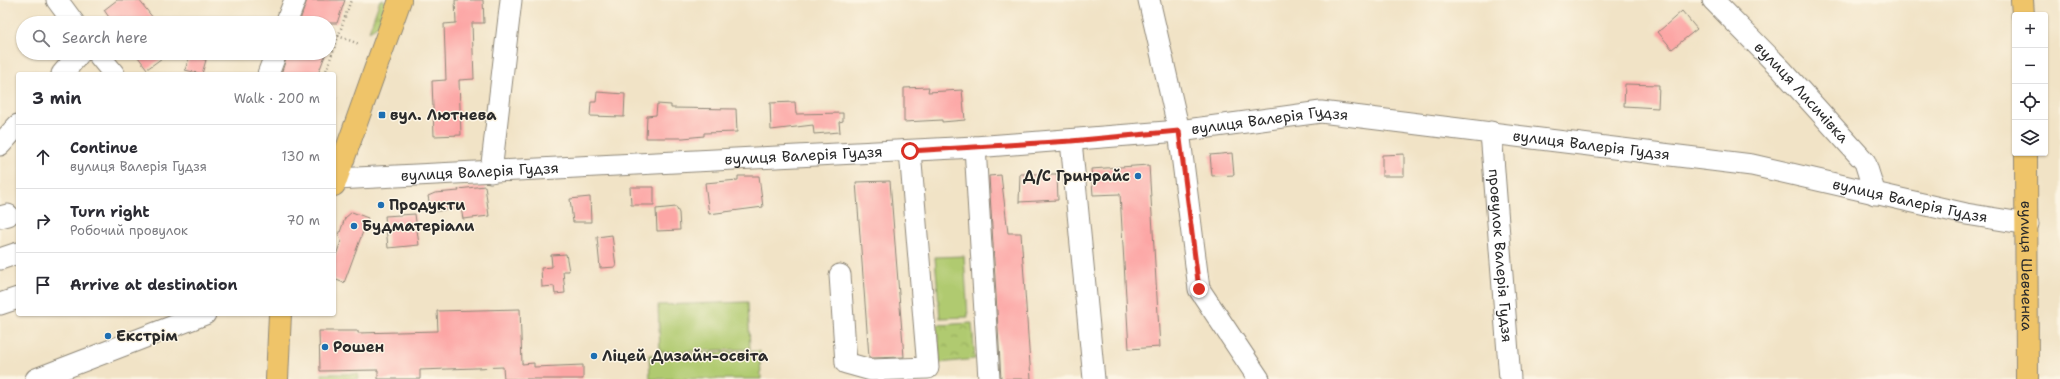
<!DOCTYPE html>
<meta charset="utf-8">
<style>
:root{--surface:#fff;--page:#f2f2f3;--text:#2b2b33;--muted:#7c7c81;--line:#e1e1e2}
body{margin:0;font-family:"Shantell Sans",sans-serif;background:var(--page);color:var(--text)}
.controls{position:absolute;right:12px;top:12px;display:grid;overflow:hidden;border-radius:4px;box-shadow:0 1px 3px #0004}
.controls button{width:36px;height:36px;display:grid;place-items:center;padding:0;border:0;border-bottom:1px solid var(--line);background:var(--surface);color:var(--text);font:20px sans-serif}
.stop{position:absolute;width:12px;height:12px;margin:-9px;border:3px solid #d93025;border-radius:50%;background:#fff}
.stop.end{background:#d93025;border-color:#fff;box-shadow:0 1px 4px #0008}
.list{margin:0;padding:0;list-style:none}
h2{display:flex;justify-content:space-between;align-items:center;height:52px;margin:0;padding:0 16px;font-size:17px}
h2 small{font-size:13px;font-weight:400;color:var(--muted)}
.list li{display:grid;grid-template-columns:26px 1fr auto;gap:12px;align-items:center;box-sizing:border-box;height:64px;padding:0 16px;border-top:1px solid var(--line)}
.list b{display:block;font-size:15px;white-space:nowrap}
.list p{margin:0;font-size:13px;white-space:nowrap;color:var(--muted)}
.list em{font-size:13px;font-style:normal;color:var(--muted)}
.icon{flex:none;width:22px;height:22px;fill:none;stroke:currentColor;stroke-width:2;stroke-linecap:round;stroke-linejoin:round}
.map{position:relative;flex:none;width:2060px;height:379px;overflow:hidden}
.search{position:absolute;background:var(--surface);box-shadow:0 1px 3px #0004;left:16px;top:16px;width:320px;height:44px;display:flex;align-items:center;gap:10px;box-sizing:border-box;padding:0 14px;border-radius:22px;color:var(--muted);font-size:15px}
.panel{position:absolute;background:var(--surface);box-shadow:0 1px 3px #0004;left:16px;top:72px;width:320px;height:244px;border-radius:4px}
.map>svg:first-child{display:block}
</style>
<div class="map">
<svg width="2060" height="379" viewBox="0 0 2060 379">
<defs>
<pattern id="grass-tufts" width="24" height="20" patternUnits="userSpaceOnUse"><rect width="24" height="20" fill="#b0ca6f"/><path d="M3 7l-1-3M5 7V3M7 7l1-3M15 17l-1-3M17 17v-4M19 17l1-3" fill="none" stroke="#8fa45b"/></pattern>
<pattern id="park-crowns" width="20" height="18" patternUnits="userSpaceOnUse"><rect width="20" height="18" fill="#b0ca6f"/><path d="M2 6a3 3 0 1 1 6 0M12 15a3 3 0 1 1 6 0" fill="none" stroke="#8fa45b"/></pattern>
</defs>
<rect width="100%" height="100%" fill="#fcf5e5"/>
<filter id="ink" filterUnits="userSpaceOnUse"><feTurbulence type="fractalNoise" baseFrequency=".025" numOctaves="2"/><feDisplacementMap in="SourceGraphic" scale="8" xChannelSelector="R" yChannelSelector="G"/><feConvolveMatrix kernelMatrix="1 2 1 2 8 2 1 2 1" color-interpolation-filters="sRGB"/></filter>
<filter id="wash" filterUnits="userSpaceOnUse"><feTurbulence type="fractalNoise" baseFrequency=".012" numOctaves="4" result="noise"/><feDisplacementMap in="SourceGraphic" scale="16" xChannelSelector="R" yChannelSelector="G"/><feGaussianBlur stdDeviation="0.9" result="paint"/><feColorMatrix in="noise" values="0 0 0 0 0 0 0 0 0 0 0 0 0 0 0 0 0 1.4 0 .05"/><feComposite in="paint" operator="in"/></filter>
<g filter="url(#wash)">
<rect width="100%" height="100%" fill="#f1e3c6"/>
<path fill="url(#grass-tufts)" stroke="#6e7a4d" d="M380 0H384L386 4 379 25 369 31Z"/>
<g fill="url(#park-crowns)" stroke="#6e7a4d">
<path d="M972 323 975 359 940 363 937 325Z"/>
<path d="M322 374H358L359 379H323Z"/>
</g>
<g fill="#b0ca6f" stroke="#6e7a4d">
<path d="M964 256 968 317 940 318 935 257Z"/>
<path d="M748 302 750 349 660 352 658 305Z"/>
<path d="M760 351 761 379H650L649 355Z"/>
</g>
<g id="blocks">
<g fill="#fca6a5">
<path d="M117 0H139L157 23H113L104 10Z"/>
<path d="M307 0H345L337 23H299Z"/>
<path d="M455 0H483L484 23H472L474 79 459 80 461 135 434 136 432 81 446 80 444 24 456 23Z"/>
<path d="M1682 11 1697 29 1672 49 1658 32Z"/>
<path d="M135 53H169L147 69Z"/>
<path d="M288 53H326L318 74H281Z"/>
<path d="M190 55 206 60 202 74 185 70Z"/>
<path d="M1625 84 1659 85 1658 108 1624 106Z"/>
<path d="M929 87 928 92 962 90 965 120 942 122V120L904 122V88Z"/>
<path d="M597 92 625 94 624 117 590 116 591 102H596Z"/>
<path d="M795 102 796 114 843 113V121L839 122 840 132 814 134 813 125 771 130 770 103Z"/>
<path d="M657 104 671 105V108L736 109 737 132 704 133V136L683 138H646L647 116 656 115Z"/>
<path d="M1232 153 1234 175 1212 176 1210 155Z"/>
<path d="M1404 154V176H1382V155Z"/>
<path d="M1149 165 1160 347 1129 349 1120 194 1093 195 1091 169Z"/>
<path d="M1020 174H1057L1058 200 1019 202Z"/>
<path d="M1001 175 1008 233H1021L1031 379H1001L989 176Z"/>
<path d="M738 176H759L763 207 709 214 705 183 738 180Z"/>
<path d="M890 181 904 357 872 358 869 357 856 182Z"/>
<path d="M485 186 489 216 463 219 461 208 431 212 428 196 435 193 459 191 458 189Z"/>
<path d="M630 187H654V205H631Z"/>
<path d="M590 197 591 222H573L570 199Z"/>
<path d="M676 207 679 213 680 230 657 231 656 209Z"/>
<path d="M352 212 368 218 344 283 334 279V261L341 241 339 235 345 218Z"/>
<path d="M415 214 419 245 388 248 385 216Z"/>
<path d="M612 235 616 267 600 268 597 237Z"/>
<path d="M566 254 569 271H563L565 293 555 294 554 286 542 287 541 268 552 267 551 255Z"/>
<path d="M520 309 522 364 534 363V367L583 365V379H504L503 367 420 370V379H378V370L320 371 319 331H358V333L438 331 437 311Z"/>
</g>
</g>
</g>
<g filter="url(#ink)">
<use href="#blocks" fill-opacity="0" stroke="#8e8778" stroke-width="1"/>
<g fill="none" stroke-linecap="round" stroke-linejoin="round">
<defs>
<g id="minor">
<path d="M57 0 74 23"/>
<path d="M1149 0 1179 131 1199 289 1259 379"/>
<path id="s1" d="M1713 0 1781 69 1865 162 1875 194"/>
<path d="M286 23 295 0"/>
<path d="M97 53 114 74"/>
<path d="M62 74 80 53"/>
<path d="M268 74 276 53"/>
<path id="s2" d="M1491 132 1510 379"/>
<path d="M1071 141 1094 379"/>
<path d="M0 145 18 125"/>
<path d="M975 147 989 379"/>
<path d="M491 172 511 0"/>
<path id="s3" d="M337 179 975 147 1179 131 1321 112 1752 165 1966 214 2028 224"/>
<path d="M0 217 8 215"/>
<path d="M0 259 18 253"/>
<path d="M840 275 846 363 871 370 928 368 910 151"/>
<path d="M0 304 18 298"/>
<path d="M36 379 205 314"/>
</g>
<g id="major">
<path d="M2022 0 2023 15"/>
<path id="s4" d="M2026 153 2027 379"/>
<path d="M334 185 400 0"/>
<path d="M277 379 280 314"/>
</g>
</defs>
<use href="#minor" stroke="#8e8778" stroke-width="23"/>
<use href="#major" stroke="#8e8778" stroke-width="24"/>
<g stroke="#8e8778" stroke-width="2.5" stroke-dasharray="1 3" stroke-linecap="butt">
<path d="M338 36 359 44"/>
<path d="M325 74 351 0"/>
<path d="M334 97 338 98"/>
</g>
<use href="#minor" stroke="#fff" stroke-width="21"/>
<use href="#major" stroke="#efc469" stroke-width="22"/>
</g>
</g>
<g fill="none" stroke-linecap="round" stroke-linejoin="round" filter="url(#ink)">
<path stroke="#d93025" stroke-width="5" d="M910 151 1071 141 1179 131 1199 289"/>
</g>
<g fill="#1f6fb2" stroke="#fcf5e5" stroke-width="1.5">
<rect x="378" y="111" width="8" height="8" rx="2"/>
<circle cx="1138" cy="176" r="4"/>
<circle cx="381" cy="205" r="4"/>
<circle cx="354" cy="226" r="4"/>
<circle cx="108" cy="336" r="4"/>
<circle cx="325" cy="347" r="4"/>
<circle cx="594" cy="356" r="4"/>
</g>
<g text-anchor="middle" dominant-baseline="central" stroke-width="3" stroke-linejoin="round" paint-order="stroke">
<g font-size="15" fill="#2b2b2b" stroke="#fcf5e5">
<text stroke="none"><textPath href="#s1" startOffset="128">вулиця Лисичівка</textPath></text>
<text stroke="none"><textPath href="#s3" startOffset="935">вулиця Валерія Гудзя</textPath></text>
<text stroke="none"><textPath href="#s3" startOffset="1259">вулиця Валерія Гудзя</textPath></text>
<text stroke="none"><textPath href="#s3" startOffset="467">вулиця Валерія Гудзя</textPath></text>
<text stroke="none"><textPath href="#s3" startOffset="143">вулиця Валерія Гудзя</textPath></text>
<text stroke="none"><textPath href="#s3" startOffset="1583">вулиця Валерія Гудзя</textPath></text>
<text stroke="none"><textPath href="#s2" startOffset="124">провулок Валерія Гудзя</textPath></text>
<text stroke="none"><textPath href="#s4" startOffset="113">вулиця Шевченка</textPath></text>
</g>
<g font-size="15" font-weight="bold" fill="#2b2b2b" stroke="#fcf5e5" text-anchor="start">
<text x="390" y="115">вул. Лютнева</text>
<text x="1130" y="176" text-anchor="end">Д/С Гринрайс</text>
<text x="389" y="205">Продукти</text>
<text x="362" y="226">Будматеріали</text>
<text x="116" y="336">Екстрім</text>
<text x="333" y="347">Рошен</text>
<text x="602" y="356">Ліцей Дизайн-освіта</text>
</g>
</g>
</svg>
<div class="controls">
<button>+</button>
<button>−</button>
<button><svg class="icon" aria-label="locate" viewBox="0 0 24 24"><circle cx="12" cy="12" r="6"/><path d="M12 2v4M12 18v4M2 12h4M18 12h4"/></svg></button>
<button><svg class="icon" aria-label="layers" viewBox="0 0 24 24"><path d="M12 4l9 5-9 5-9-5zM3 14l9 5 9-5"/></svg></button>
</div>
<div class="stop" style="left:910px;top:151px"></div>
<div class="stop end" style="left:1199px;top:289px"></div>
<div class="search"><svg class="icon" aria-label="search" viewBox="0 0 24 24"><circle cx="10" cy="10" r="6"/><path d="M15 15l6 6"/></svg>Search here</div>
<section class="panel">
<h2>3 min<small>Walk · 200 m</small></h2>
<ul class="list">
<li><svg class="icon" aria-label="ahead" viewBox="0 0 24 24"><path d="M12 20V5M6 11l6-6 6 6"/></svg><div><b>Continue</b><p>вулиця Валерія Гудзя</p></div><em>130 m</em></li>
<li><svg class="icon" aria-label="right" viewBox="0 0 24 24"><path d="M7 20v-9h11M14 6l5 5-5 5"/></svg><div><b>Turn right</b><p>Робочий провулок</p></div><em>70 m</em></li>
<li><svg class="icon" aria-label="arrive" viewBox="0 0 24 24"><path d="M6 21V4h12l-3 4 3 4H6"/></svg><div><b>Arrive at destination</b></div></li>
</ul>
</section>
</div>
